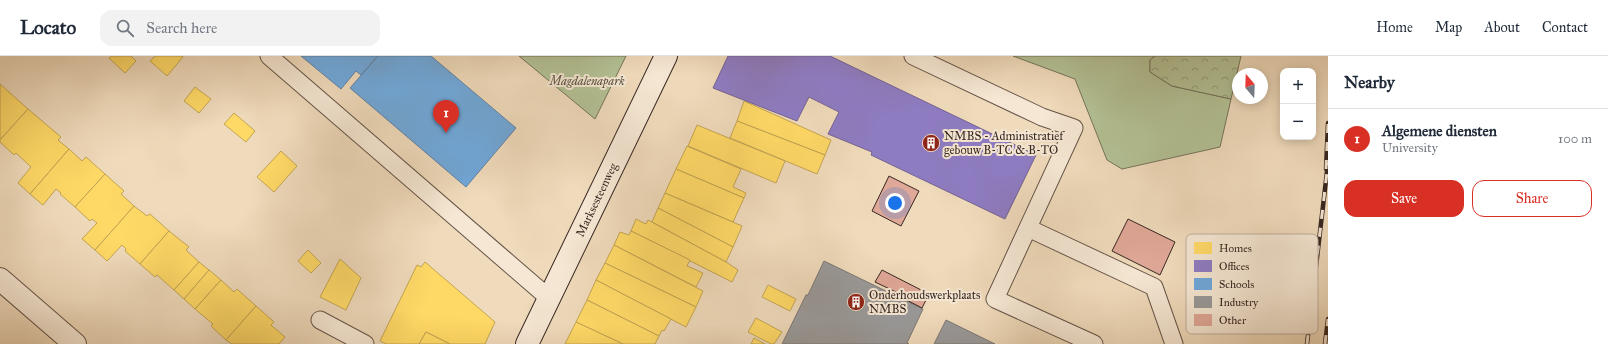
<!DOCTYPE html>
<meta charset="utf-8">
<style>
:root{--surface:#fff;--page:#f2f2f3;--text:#1f2937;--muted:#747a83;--line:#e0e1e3;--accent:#d93025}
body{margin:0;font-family:"IM FELL Great Primer",serif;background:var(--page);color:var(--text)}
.controls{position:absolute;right:12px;top:12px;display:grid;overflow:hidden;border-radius:8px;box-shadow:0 2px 10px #0003}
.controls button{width:36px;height:36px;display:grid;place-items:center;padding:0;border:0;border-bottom:1px solid var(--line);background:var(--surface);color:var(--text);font:20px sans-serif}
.compass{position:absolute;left:1232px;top:12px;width:36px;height:36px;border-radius:50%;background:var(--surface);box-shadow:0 2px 10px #0003;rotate:341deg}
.you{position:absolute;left:895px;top:147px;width:14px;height:14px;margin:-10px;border:3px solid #fff;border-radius:50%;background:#1a73e8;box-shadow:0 0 0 6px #1a73e833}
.badge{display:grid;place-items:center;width:26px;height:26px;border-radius:50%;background:var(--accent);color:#fff;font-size:13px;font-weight:700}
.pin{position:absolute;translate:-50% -33px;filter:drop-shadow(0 1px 2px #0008)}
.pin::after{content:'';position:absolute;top:21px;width:14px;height:12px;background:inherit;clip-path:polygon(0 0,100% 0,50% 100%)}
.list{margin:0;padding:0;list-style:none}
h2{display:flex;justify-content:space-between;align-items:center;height:52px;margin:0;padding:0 16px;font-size:17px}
h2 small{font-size:13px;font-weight:400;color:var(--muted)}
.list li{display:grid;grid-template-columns:26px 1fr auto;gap:12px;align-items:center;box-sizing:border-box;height:60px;padding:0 16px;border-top:1px solid var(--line)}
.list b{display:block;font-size:15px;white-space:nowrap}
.list p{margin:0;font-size:13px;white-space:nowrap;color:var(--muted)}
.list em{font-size:13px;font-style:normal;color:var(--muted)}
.actions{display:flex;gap:8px;padding:12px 16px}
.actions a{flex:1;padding:9px 0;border:1px solid var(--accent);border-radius:12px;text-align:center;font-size:14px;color:var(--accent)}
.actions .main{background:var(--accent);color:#fff}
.icon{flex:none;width:22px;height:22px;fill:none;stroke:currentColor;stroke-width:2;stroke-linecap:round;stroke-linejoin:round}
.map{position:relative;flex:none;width:1328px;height:288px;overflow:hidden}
header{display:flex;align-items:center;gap:24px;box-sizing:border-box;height:56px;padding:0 20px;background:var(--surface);border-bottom:1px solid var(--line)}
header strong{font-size:19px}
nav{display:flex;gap:22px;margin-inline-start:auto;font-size:14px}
.search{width:280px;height:36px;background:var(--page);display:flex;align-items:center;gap:10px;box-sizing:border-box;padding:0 14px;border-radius:12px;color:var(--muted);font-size:15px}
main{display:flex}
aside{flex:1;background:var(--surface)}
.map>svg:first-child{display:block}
</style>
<header>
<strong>Locato</strong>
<div class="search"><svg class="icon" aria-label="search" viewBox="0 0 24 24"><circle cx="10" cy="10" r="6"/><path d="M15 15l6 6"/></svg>Search here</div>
<nav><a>Home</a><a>Map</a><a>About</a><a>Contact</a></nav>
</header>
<main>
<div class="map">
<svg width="1328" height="288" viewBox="0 0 1328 288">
<defs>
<pattern id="forest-crowns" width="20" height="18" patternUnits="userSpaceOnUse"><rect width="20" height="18" fill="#b3c195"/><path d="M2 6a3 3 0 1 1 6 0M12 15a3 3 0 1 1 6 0" fill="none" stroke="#929d79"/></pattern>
</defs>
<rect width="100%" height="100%" fill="#efdabb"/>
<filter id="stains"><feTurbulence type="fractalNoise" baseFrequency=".005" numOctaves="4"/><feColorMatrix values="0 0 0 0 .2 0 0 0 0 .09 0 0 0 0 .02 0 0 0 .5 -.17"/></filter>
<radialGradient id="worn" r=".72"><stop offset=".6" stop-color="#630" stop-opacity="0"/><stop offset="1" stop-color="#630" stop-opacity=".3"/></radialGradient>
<g fill="#b3c195" stroke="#75745c">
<path d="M519 0H626L595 63Z"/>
<path d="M1013 0H1155L1150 4V16L1172 30 1231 43 1220 91 1122 113 1107 104 1075 23Z"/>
</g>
<path fill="url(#forest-crowns)" stroke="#75745c" d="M1155 0H1241L1231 43 1172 30 1150 16V4Z"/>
<g fill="#ffd966" stroke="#c3a452">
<path d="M112 0H131L136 5 125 17 109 2Z"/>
<path d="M155 0H182L183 1 167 20 150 5Z"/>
<path d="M0 28 28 53 0 84Z"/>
<path d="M195 31 211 43 199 57 184 45Z"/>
<path d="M744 45 831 84 825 99 737 65Z"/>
<path d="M28 53 61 81 58 84 69 93 30 138 18 127 31 111 16 97 14 99 0 86V84Z"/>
<path d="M234 57 255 75 246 86 224 68Z"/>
<path d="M737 65 825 99 817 118 730 82Z"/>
<path d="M697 69 785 105 776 127 688 90Z"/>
<path d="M687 90 741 113 733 131 746 137 744 142 676 113Z"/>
<path d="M69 93 82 105 86 101 105 118 75 151 60 138 61 137 56 133 43 149 30 138Z"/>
<path d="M281 95 297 110 274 136 257 121Z"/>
<path d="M676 113 744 142 733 166 665 137Z"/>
<path d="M105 118 124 135 121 138 134 150 95 194 82 183 97 167 92 163 90 165 75 151Z"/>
<path d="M665 137 742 170 733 191 658 152Z"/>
<path d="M134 150 147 160 150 158 169 175 140 208 125 195 126 193 122 189 107 205 95 194Z"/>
<path d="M658 152 733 191 726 206 652 166Z"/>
<path d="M636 163 646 168 648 164 726 206 738 214 732 226 631 175Z"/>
<path d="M169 175 189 191 186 194 199 206 174 234 157 219 155 221 140 208Z"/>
<path d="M631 175 690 204 687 210 703 217 696 231 614 189 620 176 629 179Z"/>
<path d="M614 189 703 235 696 251 605 207Z"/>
<path d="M308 194 321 207 311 217 298 205Z"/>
<path d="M340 203 361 222 346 254 320 241Z"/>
<path d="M199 206 209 214 184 243 174 234Z"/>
<path d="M425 206 495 266 485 288H450L426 276 419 288H386L380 285 417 209 421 211Z"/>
<path d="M605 207 696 251 686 271 596 224Z"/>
<path d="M209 214 221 224 195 253 184 243Z"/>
<path d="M221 224 234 236 237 233 256 250 226 284 211 270 213 268 195 253Z"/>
<path d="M596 224 671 263 664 275 662 274 659 280 587 244Z"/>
<path d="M768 229 796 243 790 255 762 241Z"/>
<path d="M587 244 659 280 655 288H623L576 266Z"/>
<path d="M256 250 274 266 271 269 285 281 279 288H232L226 284Z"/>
<path d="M756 262 782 276 774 288H771L748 276Z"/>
<path d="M576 266 623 288H565Z"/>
<path d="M426 276 450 288H419Z"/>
<path d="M754 282 765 288H751Z"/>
</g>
<path fill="#8e7cc3" stroke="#746293" d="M728 0H830L1036 99 1005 163 871 99 872 96 828 78 839 56 809 41 797 65 713 32Z"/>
<g fill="#6fa8dc" stroke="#5e81a4">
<path d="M301 0H378L361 19 356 15 341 33Z"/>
<path d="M378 0H431L516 72 466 131 350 32Z"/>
</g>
<g fill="#999" stroke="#7c7775">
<path d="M824 205 923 253 907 287 909 288H782L806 239H808Z"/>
<path d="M946 264 995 288H934Z"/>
</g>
<g fill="#e0a898" stroke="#372722">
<path d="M889 120 919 135 901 170 872 155Z"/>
<path d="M1128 163 1175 186 1160 219 1112 195Z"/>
<path d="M882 214 929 238 922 252 897 239 898 237 875 226Z"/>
</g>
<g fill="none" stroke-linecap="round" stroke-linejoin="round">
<defs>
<g id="lane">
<path d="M269 0 550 243"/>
<path d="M913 0 1042 61 1074 72 995 243 1094 288"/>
<path d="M1028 172 1154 231 1174 288"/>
<path d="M320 264 365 288"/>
</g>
<path id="street" d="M0 223 75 288"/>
<g id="secondary">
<path id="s1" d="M527 288 666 0"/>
</g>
</defs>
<use href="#lane" stroke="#655448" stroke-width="19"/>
<use href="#street" stroke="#655448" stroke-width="24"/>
<use href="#secondary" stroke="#372722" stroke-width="24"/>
<use href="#lane" stroke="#f5e7d3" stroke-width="17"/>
<use href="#street" stroke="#f5e7d3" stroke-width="22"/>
<use href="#secondary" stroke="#f5e7d3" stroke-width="22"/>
<defs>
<g id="rail">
<path d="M1326 113 1328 67"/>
<path d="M1307 288 1328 107"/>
<path d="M1325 288 1328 263"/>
</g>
</defs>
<use href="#rail" stroke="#372722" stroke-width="4.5"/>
<use href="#rail" stroke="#f5e7d3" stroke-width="3" stroke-dasharray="9" stroke-linecap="butt"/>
</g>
<defs>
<symbol id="building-disc" viewBox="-11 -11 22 22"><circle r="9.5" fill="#8f2418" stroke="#f5e7d3"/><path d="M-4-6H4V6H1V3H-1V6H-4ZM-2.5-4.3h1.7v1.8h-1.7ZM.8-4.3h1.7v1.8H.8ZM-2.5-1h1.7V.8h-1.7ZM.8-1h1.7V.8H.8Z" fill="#fff"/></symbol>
</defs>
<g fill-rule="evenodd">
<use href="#building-disc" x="921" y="77" width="20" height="20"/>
<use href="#building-disc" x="846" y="236" width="20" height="20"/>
</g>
<g text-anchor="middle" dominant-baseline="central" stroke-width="4" stroke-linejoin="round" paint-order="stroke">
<g font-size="12" font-style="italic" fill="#564e3f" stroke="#f5e7d3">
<text x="587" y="25">Magdalenapark</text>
</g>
<g font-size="12" fill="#372722" stroke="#f5e7d3" text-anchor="start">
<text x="944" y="80">NMBS - Administratief<tspan x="944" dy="14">gebouw B-TC &amp; B-TO</tspan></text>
<text x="869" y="239">Onderhoudswerkplaats<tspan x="869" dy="14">NMBS</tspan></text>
</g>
<g font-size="12" fill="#372722" stroke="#f5e7d3">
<text stroke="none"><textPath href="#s1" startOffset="160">Marksesteenweg</textPath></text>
</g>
</g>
<rect x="1186" y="178" width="132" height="100" rx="6" fill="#f5e7d3" stroke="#bcad9e" stroke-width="1"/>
<rect x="1194" y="186" width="18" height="12" fill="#ffd966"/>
<rect x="1194" y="204" width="18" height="12" fill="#8e7cc3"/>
<rect x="1194" y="222" width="18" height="12" fill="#6fa8dc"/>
<rect x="1194" y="240" width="18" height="12" fill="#999"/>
<rect x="1194" y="258" width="18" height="12" fill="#e0a898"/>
<g font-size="11" fill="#372722">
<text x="1219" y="196">Homes</text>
<text x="1219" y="214">Offices</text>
<text x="1219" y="232">Schools</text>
<text x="1219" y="250">Industry</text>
<text x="1219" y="268">Other</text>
</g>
<rect width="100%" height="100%" filter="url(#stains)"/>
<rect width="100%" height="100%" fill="url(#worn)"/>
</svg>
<div class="controls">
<button>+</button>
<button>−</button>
</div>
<svg class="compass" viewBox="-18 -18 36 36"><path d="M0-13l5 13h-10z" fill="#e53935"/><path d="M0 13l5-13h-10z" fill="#747a83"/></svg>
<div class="you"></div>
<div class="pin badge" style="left:446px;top:77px">1</div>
</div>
<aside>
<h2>Nearby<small></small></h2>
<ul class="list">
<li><span class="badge">1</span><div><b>Algemene diensten</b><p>University</p></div><em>100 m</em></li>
</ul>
<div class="actions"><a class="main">Save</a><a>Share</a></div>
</aside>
</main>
